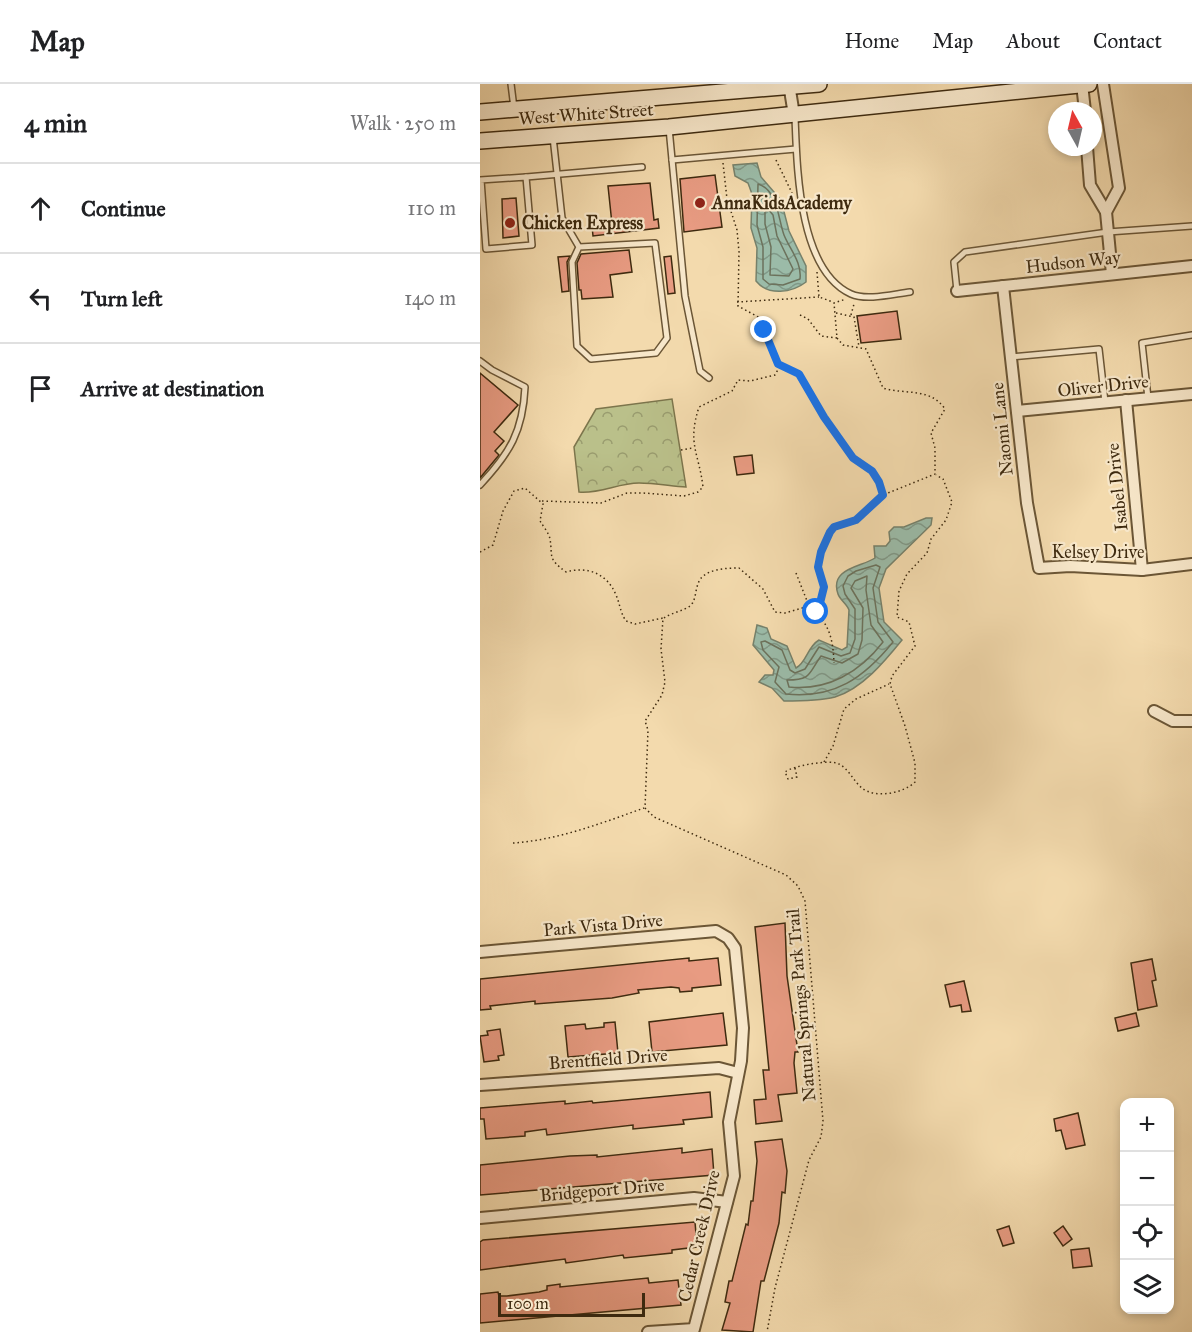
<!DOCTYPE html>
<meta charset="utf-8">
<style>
:root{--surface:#fff;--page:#f2f2f2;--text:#202124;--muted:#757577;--line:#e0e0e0}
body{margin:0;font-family:"IM FELL Great Primer",serif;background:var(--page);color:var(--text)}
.controls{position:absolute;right:18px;bottom:18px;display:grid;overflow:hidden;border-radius:12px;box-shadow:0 3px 9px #0003}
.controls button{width:54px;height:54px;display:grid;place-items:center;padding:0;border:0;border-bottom:2px solid var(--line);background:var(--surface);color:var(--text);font:30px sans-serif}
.compass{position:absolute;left:568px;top:18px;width:54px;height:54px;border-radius:50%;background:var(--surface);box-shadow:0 3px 9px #0003;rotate:352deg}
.scale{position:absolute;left:18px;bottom:15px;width:147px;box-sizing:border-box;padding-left:6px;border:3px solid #3e2a0f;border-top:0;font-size:16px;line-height:21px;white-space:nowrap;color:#3e2a0f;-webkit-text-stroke:4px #f7e7ca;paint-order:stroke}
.stop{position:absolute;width:18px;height:18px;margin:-14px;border:4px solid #1a73e8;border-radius:50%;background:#fff}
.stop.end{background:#1a73e8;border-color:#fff;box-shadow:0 2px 6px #0008}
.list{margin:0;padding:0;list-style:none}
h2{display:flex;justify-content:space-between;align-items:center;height:78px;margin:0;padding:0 24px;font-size:26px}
h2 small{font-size:20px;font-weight:400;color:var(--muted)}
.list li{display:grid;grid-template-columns:39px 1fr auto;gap:18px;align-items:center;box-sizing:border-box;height:90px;padding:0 24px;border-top:2px solid var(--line)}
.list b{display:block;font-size:22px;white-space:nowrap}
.list em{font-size:20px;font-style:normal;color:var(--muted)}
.icon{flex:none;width:33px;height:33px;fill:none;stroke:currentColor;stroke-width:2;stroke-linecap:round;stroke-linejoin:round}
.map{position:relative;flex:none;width:712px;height:1248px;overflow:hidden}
header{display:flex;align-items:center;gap:36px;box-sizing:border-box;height:84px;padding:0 30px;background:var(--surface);border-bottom:2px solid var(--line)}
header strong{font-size:28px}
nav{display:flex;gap:33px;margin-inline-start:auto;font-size:21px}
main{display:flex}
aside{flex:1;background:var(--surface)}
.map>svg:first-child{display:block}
</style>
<header>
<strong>Map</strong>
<nav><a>Home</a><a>Map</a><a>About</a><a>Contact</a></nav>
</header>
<main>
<aside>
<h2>4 min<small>Walk · 250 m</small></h2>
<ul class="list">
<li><svg class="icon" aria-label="ahead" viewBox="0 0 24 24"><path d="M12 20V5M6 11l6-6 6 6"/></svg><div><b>Continue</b></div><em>110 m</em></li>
<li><svg class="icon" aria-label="left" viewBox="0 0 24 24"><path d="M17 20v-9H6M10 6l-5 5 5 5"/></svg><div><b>Turn left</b></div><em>140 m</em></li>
<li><svg class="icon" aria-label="arrive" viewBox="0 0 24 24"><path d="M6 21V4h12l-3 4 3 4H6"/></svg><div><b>Arrive at destination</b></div></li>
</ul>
</aside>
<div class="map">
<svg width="712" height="1248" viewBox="0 0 712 1248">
<defs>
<pattern id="park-crowns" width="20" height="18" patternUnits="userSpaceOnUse" patternTransform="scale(1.5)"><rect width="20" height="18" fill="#bac08a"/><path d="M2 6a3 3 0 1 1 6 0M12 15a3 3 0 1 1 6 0" fill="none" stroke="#999c6f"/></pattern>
<pattern id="water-waves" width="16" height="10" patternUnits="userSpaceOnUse" patternTransform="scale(1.5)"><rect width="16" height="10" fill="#9bbba8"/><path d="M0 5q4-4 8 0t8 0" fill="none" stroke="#809887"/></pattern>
</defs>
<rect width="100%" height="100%" fill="#f3daad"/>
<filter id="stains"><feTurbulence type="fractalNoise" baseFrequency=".00333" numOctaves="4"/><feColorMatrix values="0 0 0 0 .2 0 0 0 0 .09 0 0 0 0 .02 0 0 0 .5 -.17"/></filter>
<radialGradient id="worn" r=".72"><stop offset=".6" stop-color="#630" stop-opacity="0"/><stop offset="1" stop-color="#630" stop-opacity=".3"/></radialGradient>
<path fill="url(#park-crowns)" stroke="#7c754c" stroke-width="1.5" d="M192 315 206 403C191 402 174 399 159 399 138 399 120 410 99 408L94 363 116 325Z"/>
<g fill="url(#water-waves)" stroke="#76816b" stroke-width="1.5">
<path d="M277 79 281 93 301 116 309 147 326 182V198C312 209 288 212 276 197L277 164 271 144 272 110 268 99 255 92 253 81Z"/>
<path d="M446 434H452L451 441 406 485 399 504 404 538 422 556C405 577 382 605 355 613 339 617 320 617 304 617L292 604 279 598 285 591H293L294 586 273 561 277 541 287 544 291 555 307 562 316 584C327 578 327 563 339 556L362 566 367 563 369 526C367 520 360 516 358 510 349 484 382 483 395 474L394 462H406L410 457 409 448 414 443H424Z"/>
</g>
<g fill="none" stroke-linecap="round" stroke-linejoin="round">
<g stroke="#6c725c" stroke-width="1.5">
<path d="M278 100C298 106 298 135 304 151 310 166 322 178 320 195L303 201 289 200 283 195V163L277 141Z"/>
<path d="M288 125 293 131 297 152 313 185 309 192 290 191 291 163 285 140V128Z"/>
<path d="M396 481 400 483 393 504 398 538 413 558C384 594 354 615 306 610L295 598 299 583 283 566 281 558 285 557 302 566 310 586 315 589 325 585 339 563 361 572 370 569 375 555V525L365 510 363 502 368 492 376 487Z"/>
<path d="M387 492 386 506 391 541 403 558C380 588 348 607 309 603L307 596C332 596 328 590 341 572L362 579 378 570 382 556 383 524 371 504 375 497Z"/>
</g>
</g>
<g fill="#e89b82" stroke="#3e2a0f" stroke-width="1.5">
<path d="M235 91 242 143 204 148 200 95Z"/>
<path d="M170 99 174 136 178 135 179 144 113 152 112 142 132 140 128 102Z"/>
<path d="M36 114 39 152 23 154 22 115Z"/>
<path d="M149 166 152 188 130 191 133 213 102 215 101 206H99L97 179 101 170Z"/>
<path d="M90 172 87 178 89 207 82 208 78 173Z"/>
<path d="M191 172 195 209 188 210 184 173Z"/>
<path d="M417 227 421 255 381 259 377 232Z"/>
<path d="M0 289 38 321 14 348 24 357 15 367 19 371 0 394Z"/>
<path d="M272 371 274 389 257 391 254 373Z"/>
<path d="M305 839 307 892 318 968H315L314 979 317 1009 298 1011 302 1037 276 1040 274 1016 286 1015 283 986H289L275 843Z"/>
<path d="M209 874V877L238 874 241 901 212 904V907L200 908 199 904 191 903 158 906 159 909 132 914 55 920V917L10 922 11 925 0 926V895Z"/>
<path d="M672 875 676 896 672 897 677 922 658 926 651 879Z"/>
<path d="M484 897 491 927 482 928 481 921 470 923 465 901Z"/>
<path d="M243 929 247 961 172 968 169 938Z"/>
<path d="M656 929 659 942 638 947 635 934Z"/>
<path d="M135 938 138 969 88 973 85 942 105 940 106 945 124 943V939Z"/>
<path d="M20 945 24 971 18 972 19 976 4 978 0 952 8 951 7 947Z"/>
<path d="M230 1008 232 1033 203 1036 204 1040 153 1045V1041L67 1051 66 1045 45 1048V1052L6 1055 4 1035H0V1024L85 1017V1020L112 1017 113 1019Z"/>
<path d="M598 1029 605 1061 586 1065 581 1046 576 1047 574 1035Z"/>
<path d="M302 1055 307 1087 305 1109 302 1108 299 1139 284 1197H281L273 1248 242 1246 250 1219 245 1218 249 1197H252L266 1140 268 1141 271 1117H273L277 1077 275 1058Z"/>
<path d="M202 1064V1069L232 1065 234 1091 0 1111V1081L90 1072 117 1071V1073Z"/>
<path d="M215 1138 217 1163 192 1166V1169L144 1174 143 1171 86 1179 85 1175 0 1186V1158L3 1156Z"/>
<path d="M529 1142 534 1159 523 1162 517 1146Z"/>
<path d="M583 1142 592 1155 583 1162 574 1149Z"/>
<path d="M609 1164 612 1182 593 1184 591 1166Z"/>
<path d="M168 1194 169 1199 198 1196 201 1221 0 1239V1210L18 1208 19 1212H27L59 1208 67 1206V1202L80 1200V1203Z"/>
</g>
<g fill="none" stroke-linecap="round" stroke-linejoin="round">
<defs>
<g id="service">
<path d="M31 0 34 24"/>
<path d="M315 33C317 82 318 186 371 210 387 217 413 210 430 208"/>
<path d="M189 44 205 212 220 287 229 294"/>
<path d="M73 53 82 134 99 163 175 159 187 254 176 269 111 275 97 262 92 178 99 163"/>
<path d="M192 76 316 65"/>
<path d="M46 93 162 83"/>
<path d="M0 96 46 93 52 161 6 165 1 96"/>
<path d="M477 207 474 178 485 168 628 148 712 142"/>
<path d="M531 273 619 265 625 318"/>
<path d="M0 277 12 286 45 303C43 347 30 369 0 401"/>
<path d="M668 314 662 259 712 251"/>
</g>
<g id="minor">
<path d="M309 0 314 31"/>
<path d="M602 0 605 27"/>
<path d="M623 0 639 104 626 128"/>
<path d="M607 63 610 101 626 128 632 190"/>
<path d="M523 202 547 419 559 484 590 482 662 486 712 480"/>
<path d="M477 207 712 182"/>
<path d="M646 316 662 486"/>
<path d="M537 327 712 310"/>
<path d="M674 627 693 637H712"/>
<path d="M0 868 236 847 248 854 255 864 263 944 261 977 249 1038 254 1092 214 1245 168 1248"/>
<path d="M0 1001 239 984 258 989"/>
<path d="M0 1134 214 1114 247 1118"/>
</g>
<g id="secondary">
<path d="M0 28 339 0"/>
<path d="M0 57 189 43 609 0"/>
</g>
</defs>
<use href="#service" stroke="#6b5636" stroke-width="8"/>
<use href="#minor" stroke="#6b5636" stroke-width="14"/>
<use href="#secondary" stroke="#3e2a0f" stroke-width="18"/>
<g stroke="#3e2a0f" stroke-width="1.5" stroke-dasharray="1.5 3" stroke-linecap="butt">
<path d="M296 76 312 109"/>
<path d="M243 79 247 115 257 146 259 168 258 222 282 235 289 262 298 280 319 290 344 333 373 374 392 387 399 398 403 410"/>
<path d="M337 188 339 213 353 218"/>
<path d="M257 218 339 213"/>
<path d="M356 229 374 233 379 263"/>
<path d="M320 231 328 235 341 252 357 254"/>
<path d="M371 231 374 220"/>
<path d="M201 366 212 364"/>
<path d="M62 417 121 419 147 409H163L204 412 218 408 223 403C219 369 207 360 219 323L252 307 258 296 270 297 295 291 300 282"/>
<path d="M0 468 13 461 23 427 34 407 45 404 63 420 60 437C63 442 69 449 70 455 73 473 67 474 86 488 107 482 127 489 136 511 140 520 140 528 146 537L155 540 183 534 181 565 185 598 182 611 165 637 168 646 165 724 174 733 306 791 318 802 325 817 343 1037 341 1053 329 1076 295 1204 287 1248"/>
<path d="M316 489 329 522 340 519 344 503 338 483 345 456 354 443 376 436 403 411 455 390V364L451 349 465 325C450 303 425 311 403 304L386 265 363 261 357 254 354 219 366 215"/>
<path d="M184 534C191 529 203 527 210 522 216 517 215 507 218 500 222 485 246 484 259 484L283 505 295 528 305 529 329 522C349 538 353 554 354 579"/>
<path d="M344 678 353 662 364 625 376 615 409 600"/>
<path d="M315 684 317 693 308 695 305 688C312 682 350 675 359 680 369 685 374 698 382 704 395 715 424 709 435 698V679L425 642 410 600 412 592 435 562 429 538 417 533 419 507 427 490 447 469 451 455 466 436 472 418 463 395 456 391"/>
<path d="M33 759C78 756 122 739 164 724"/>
</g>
<use href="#service" stroke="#f7e7ca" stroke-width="5"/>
<use href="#minor" stroke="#f7e7ca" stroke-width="10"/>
<use href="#secondary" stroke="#f7e7ca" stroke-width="15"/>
</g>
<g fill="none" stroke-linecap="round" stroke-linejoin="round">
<path stroke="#1a73e8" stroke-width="8" d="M284 246 298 280 319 290 344 333 373 374 392 387 399 398 403 411 376 436 354 443 350 448 341 468 338 483 344 503 340 519 329 522 336 528"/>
</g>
<g fill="#8f2418" stroke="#f7e7ca" stroke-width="2">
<circle cx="220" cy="119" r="6"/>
<circle cx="30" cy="139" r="6"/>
</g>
<g text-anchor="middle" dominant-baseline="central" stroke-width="4.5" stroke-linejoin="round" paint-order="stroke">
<g font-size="18" fill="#3e2a0f" stroke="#f7e7ca">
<text transform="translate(106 30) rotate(-4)">West White Street</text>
<text transform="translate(593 178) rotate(-6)">Hudson Way</text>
<text transform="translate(623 302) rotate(-6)">Oliver Drive</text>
<text transform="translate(522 345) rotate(-96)">Naomi Lane</text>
<text transform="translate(637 403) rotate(-96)">Isabel Drive</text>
<text x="618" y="468">Kelsey Drive</text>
<text transform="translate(123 841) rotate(-5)">Park Vista Drive</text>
<text transform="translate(321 921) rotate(-95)">Natural Springs Park Trail</text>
<text transform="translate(128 975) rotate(-4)">Brentfield Drive</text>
<text transform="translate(122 1106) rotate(-5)">Bridgeport Drive</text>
<text transform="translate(219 1152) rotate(-77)">Cedar Creek Drive</text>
</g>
<g font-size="18" font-weight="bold" fill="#3e2a0f" stroke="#f7e7ca" text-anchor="start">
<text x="232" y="119">AnnaKidsAcademy</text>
<text x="42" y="139">Chicken Express</text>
</g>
</g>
<rect width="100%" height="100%" filter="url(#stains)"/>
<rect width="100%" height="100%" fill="url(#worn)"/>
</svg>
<div class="controls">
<button>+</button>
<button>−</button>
<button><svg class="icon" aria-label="locate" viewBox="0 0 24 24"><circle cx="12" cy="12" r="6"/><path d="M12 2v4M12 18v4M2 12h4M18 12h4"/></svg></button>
<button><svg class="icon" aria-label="layers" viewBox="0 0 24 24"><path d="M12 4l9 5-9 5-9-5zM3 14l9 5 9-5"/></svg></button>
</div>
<svg class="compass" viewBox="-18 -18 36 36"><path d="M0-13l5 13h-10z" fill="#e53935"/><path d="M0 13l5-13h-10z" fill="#757577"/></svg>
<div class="scale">100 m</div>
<div class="stop" style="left:336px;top:528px"></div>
<div class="stop end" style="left:284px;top:246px"></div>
</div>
</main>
